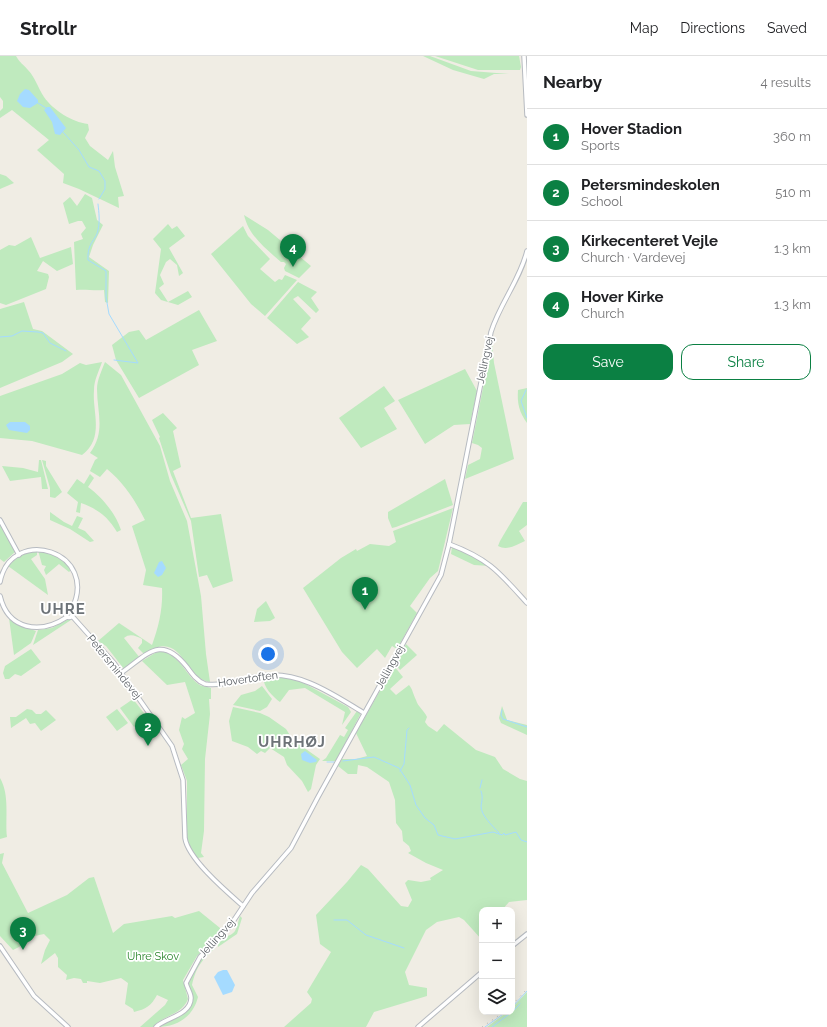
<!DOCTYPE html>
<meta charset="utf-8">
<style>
:root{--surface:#fff;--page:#f2f2f2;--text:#202124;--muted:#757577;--line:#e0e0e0;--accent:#0b8043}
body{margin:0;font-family:Raleway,sans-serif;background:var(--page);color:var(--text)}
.controls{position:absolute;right:12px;bottom:12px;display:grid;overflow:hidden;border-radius:8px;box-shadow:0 4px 16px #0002}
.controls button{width:36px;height:36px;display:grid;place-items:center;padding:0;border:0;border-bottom:1px solid var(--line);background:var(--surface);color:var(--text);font:20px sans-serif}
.you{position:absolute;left:268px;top:598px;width:14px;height:14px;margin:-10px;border:3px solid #fff;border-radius:50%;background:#1a73e8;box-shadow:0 0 0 6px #1a73e833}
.badge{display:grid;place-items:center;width:26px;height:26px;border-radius:50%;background:var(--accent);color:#fff;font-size:13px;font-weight:700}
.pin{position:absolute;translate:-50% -33px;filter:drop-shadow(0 1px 2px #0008)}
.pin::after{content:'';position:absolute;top:21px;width:14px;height:12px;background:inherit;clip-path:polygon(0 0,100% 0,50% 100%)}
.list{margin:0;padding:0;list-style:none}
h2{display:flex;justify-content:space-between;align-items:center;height:52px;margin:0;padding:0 16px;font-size:17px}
h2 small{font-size:13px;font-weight:400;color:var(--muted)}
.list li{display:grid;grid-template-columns:26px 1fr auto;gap:12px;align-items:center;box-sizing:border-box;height:56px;padding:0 16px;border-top:1px solid var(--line)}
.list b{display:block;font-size:15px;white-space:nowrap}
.list p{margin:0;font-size:13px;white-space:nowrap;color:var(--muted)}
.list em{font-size:13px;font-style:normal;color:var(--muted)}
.actions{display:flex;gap:8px;padding:12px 16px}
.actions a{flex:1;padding:9px 0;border:1px solid var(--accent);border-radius:12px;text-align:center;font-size:14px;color:var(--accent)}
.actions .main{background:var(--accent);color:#fff}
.icon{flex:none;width:22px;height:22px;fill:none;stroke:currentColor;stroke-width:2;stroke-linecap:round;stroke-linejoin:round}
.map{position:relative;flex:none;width:527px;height:971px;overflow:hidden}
header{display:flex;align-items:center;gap:24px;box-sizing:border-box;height:56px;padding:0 20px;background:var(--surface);border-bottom:1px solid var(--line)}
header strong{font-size:19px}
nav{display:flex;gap:22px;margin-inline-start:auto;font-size:14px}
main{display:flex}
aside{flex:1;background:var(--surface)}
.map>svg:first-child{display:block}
</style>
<header>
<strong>Strollr</strong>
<nav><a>Map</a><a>Directions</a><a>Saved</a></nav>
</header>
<main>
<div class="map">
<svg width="527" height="971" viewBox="0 0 527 971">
<rect width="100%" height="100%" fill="#f0ede4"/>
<g fill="#bfeabe">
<path d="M0 0H16C19 6 24 9 28 14 35 21 38 32 44 41 53 54 72 66 88 68L89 74 85 82 90 90 108 104 113 95 115 111 124 140 118 141 119 152 79 133 63 127 64 118 37 94 49 84 12 54 0 62V55L3 52V45L0 41Z"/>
<path d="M423 0H430L471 15 509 18H494L484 23 453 14Z"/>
<path d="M435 0H519L521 11 520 14H478Z"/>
<path d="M0 118 6 120 14 127 0 133Z"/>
<path d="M85 138 92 142 97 164 103 169 93 189 89 201 109 215 108 247 105 246 104 234C94 235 86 233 76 234L74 186 83 183 81 178 86 172 82 165H78L69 168 63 147 70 141 77 150Z"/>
<path d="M244 159 268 174 311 210 299 222 285 215 284 212 286 208 284 206H281C265 192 249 180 244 159Z"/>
<path d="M168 168 172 173 177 170 185 180 169 192 183 217 179 220 177 209 170 203 166 206 160 219 164 228 159 232 168 246 188 235 192 241 178 249 161 244 155 237 161 193 153 183Z"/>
<path d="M243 170 248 180 270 203 260 213 275 226 279 223 282 224 285 219 297 224 265 260 251 248 211 198Z"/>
<path d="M31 181 40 202 71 191 73 208 57 215 43 205 37 215 48 218 49 221 46 233 6 249 0 247V194L9 189 15 190Z"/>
<path d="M298 226 317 236 311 242 319 254 316 257 298 240 293 243 311 262 301 273 309 281 297 288 267 262Z"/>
<path d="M24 246 33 273 42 275 73 298 62 306 0 332V253Z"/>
<path d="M199 254 217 285 192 294 199 309 139 342 116 304 112 289 129 276 139 274 146 284Z"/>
<path d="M492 287 494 307 514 403 465 423 468 409 480 403 482 392 478 389 472 387Z"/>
<path d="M102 306C99 315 94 324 94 334 92 356 105 382 82 399L32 385 0 382V340L62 318 80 307 86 309Z"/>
<path d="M105 306 121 319 160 390 170 425 187 465 201 540 206 598 210 626C183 623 183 571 144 598L138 592 142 587V583C136 580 130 577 124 582L140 602 124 613 106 590 98 585 119 567 152 589C159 570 163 552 162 532L143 529 146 514 132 470 145 464C135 444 124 427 107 413L100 421 90 415 95 404 98 402 90 397C106 376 97 356 97 333 97 324 102 314 105 306Z"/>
<path d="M465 313 477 335 470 368 454 369 425 388 398 344Z"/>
<path d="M384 330 395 345 384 352 397 373 361 392 339 362Z"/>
<path d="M527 332V367C519 356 517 347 518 334Z"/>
<path d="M163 357 177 372 173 375 181 411 173 415 191 462 221 458 233 525 213 532 207 519 199 521 191 465 171 419 159 382 160 381 152 364Z"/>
<path d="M39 404H41L48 433H42L41 421 10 425 2 410 23 412 38 416Z"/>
<path d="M42 404 46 405V410L62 436 55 442 50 441V432Z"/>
<path d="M90 418 94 422 88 431C102 441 116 458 121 474L117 476C108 461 98 453 81 447L80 457 76 456 78 446 67 437 77 423 84 428Z"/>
<path d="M445 423 453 449 396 471 392 472 388 462V456Z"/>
<path d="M523 446H527V469L519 475 525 485C516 489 507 495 498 490L500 485Z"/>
<path d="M453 452 438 515 430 522 410 550 417 557 397 593 392 590 385 602 377 593 357 612 342 596 303 532 341 502 356 493 357 495 370 488 389 490 396 486 393 475Z"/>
<path d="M50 456 64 466 72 470 77 460 83 462 78 472 85 475 94 485 90 486 70 473 50 464Z"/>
<path d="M0 467 15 496 4 506 0 503Z"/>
<path d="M452 491 477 501 490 510 474 509 451 498Z"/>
<path d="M37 494V499L31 503 45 523 48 539 8 510 20 499Z"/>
<path d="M38 494 58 499 72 513 69 516 59 508 46 519 44 514 46 510 42 509Z"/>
<path d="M266 545 275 562 270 565 254 566 257 553Z"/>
<path d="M9 562 21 570 36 575 31 587 14 599Z"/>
<path d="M67 564H71L33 589 38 574 52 572Z"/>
<path d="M406 588 417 599 400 614 396 609Z"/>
<path d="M31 593 41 606 21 620 15 618 9 623H5L3 617 5 610Z"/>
<path d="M162 595C180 600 184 616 197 627 201 631 206 630 211 632V643H209L210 658 205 703 204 775 201 797 204 801 198 802 190 793 187 785V725L181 709 188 703 182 693 184 688 179 674 182 661 185 663 195 657 185 626 167 629 142 605 155 597Z"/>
<path d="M394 610 403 621 390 633 396 639 409 629C413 634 413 638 416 644 418 651 424 654 427 661L425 666 428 670 437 676 444 668 476 694 495 701 503 713 520 723 527 725V844L509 846 502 854H482V884L464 864 459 861 437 866 426 874 405 916 409 929 427 932V940L374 956 366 971H284L311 947 312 943 307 936 331 896 320 888 316 859 347 826 361 809 368 813 401 850 408 851 412 844 405 827 408 824 421 826 431 824 430 822 443 814 426 807 408 797 411 795 409 790 403 785 402 775 396 767 395 744 389 726 367 711 358 709 357 718H348L338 710 342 703H356L367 700 356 677Z"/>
<path d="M275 620 298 624 348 651 351 656 342 669 345 656 305 632 289 634 280 646C272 640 264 632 263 621Z"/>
<path d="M262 630 272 643 267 651 260 655 233 649 241 639 255 635Z"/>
<path d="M133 643 147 661 134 671 120 652Z"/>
<path d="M502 650 507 664 527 669V679L501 667 499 662Z"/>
<path d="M233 651 260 657 269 661 286 673 293 684 320 703 316 709 311 733 308 736 302 725 287 709 284 701 270 692 265 697 261 695 257 698 248 691 232 685 229 665Z"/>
<path d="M27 653 32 654 36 658H41L46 654 56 664 41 675 35 667 30 668 26 662 11 672 10 661H16Z"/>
<path d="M117 653 128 667 117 675 106 661Z"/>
<path d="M357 655 361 657 336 705H322L326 702 340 679 344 681 348 674 345 672Z"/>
<path d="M0 722C10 739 5 763 7 781L0 783Z"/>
<path d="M4 797 2 807 28 857 67 839 89 822 94 821 113 877 124 868 172 860 175 862 199 855 220 872 221 877 197 900 183 924 188 943C182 959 163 959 153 971H140L165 949 168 944 157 939C151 950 146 953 134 956L133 953 125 948 128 927 121 922 100 927 87 925V927H83L81 923 74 922 66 924 67 919 58 911V902L55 897 41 908 45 894 50 884 44 878 30 881 19 891 13 894 0 880V798Z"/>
<path d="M240 860 242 862 237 878 218 891C218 880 230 882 235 875 238 870 238 865 240 860Z"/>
<path d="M213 891 215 892C202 904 196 911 192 929L198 941C193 961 177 971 157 971L176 961 190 949C190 942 187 933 188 927 191 915 202 895 213 891Z"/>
<path d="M527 936V971H487L507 956H512V952Z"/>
</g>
<g fill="#a5dbff">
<path d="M25 33 29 34 38 44V47L30 52 23 51 17 45 20 38Z"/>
<path d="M47 51H50L66 72 60 79 55 78 52 66 44 54Z"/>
<path d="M10 366H25L30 370V374L27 377 9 374 6 369Z"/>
<path d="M162 505 166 512 162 519 158 521 154 517 159 506Z"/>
<path d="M305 695 317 704 316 706 310 707 302 704 301 698Z"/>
<path d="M223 914H227L235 929 232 936 223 939 214 921 218 916Z"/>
</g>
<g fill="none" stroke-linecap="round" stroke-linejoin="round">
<g stroke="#a5dbff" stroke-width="1">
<path d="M38 47 46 52"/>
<path d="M63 76 79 94 89 111 99 115 105 125V133L99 143"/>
<path d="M98 148C99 157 100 165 98 174 96 185 87 186 88 204L106 215V241L109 258 138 307 114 304"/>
<path d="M0 281 12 280 22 275 38 276 43 277 50 287 66 295"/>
<path d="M526 334 521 345 527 362"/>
<path d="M502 654 501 659 503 663 527 671"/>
<path d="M343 705 374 701 399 712 410 729 416 749 425 762 434 769 438 779 455 783 493 776 502 779 504 777 505 779 516 776 521 784 527 786"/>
<path d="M327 706H334"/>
<path d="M400 715 404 708 407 674 409 672"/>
<path d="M480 732 482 724"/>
<path d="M481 735C483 741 482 744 481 750 481 760 493 770 499 777"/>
<path d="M334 864H347L366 879 404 892"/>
<path d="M512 951 527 935"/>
<path d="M512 956 520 948"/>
<path d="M485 971 506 956"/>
<path d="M492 971 512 956"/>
</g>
<defs>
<g id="secondary">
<path d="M524 0 527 59"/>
<path d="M0 464 19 499"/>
<path d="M449 488C489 503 499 516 527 547"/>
<path d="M0 526C11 468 102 495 71 555"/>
<path d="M0 540C8 574 40 579 67 561"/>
<circle cx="69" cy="558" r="3.5"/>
<path d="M72 560 114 607 172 690 183 724 185 782C188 803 227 836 243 850"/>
<path d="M121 617C148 598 161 578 187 611 192 618 197 625 205 628 223 631 244 622 262 620 299 614 334 639 364 657"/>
<path d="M0 890 34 940 68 971"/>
<path d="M512 890 527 878"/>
<path d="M156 971C165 962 191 959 191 942 191 937 187 932 186 927L200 901 230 870 252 837 291 792 318 741 441 519 449 488 491 276C500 247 520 224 527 195"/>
<path d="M418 971 482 916"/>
</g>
</defs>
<use href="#secondary" stroke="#b7bbc1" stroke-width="5.5"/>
<use href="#secondary" stroke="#fff" stroke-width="3.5"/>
<g stroke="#b5b6b7" stroke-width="1" stroke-dasharray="1 5" stroke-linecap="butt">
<path d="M512 949 527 933"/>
<path d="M482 971 504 956"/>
</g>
</g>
<g text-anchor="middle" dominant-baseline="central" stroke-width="3.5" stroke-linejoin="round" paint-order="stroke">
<g font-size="11" fill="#5c6166" stroke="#fff">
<text transform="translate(485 304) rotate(-78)">Jellingvej</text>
<text transform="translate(114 611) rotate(51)">Petersmindevej</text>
<text transform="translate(390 611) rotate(-61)">Jellingvej</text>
<text transform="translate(248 623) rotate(-8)">Hovertoften</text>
<text transform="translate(217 882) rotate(-48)">Jellingvej</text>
</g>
<g font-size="11" fill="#2b852d" stroke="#fff">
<text x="153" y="900">Uhre Skov</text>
</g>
<g font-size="15" font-weight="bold" letter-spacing="1" fill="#6d7378" stroke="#fff">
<text x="63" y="553">UHRE</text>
<text x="292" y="686">UHRHØJ</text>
</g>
</g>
</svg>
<div class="controls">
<button>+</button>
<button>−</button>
<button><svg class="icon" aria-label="layers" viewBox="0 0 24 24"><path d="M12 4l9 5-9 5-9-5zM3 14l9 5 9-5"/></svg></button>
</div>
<div class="you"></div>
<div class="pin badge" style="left:365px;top:554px">1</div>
<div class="pin badge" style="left:148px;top:690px">2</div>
<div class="pin badge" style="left:23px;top:894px">3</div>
<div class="pin badge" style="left:293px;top:211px">4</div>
</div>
<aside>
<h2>Nearby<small>4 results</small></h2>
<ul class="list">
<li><span class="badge">1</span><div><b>Hover Stadion</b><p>Sports</p></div><em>360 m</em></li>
<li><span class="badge">2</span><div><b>Petersmindeskolen</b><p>School</p></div><em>510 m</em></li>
<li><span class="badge">3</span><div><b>Kirkecenteret Vejle</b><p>Church · Vardevej</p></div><em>1.3 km</em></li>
<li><span class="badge">4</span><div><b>Hover Kirke</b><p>Church</p></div><em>1.3 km</em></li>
</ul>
<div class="actions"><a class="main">Save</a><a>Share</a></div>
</aside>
</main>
